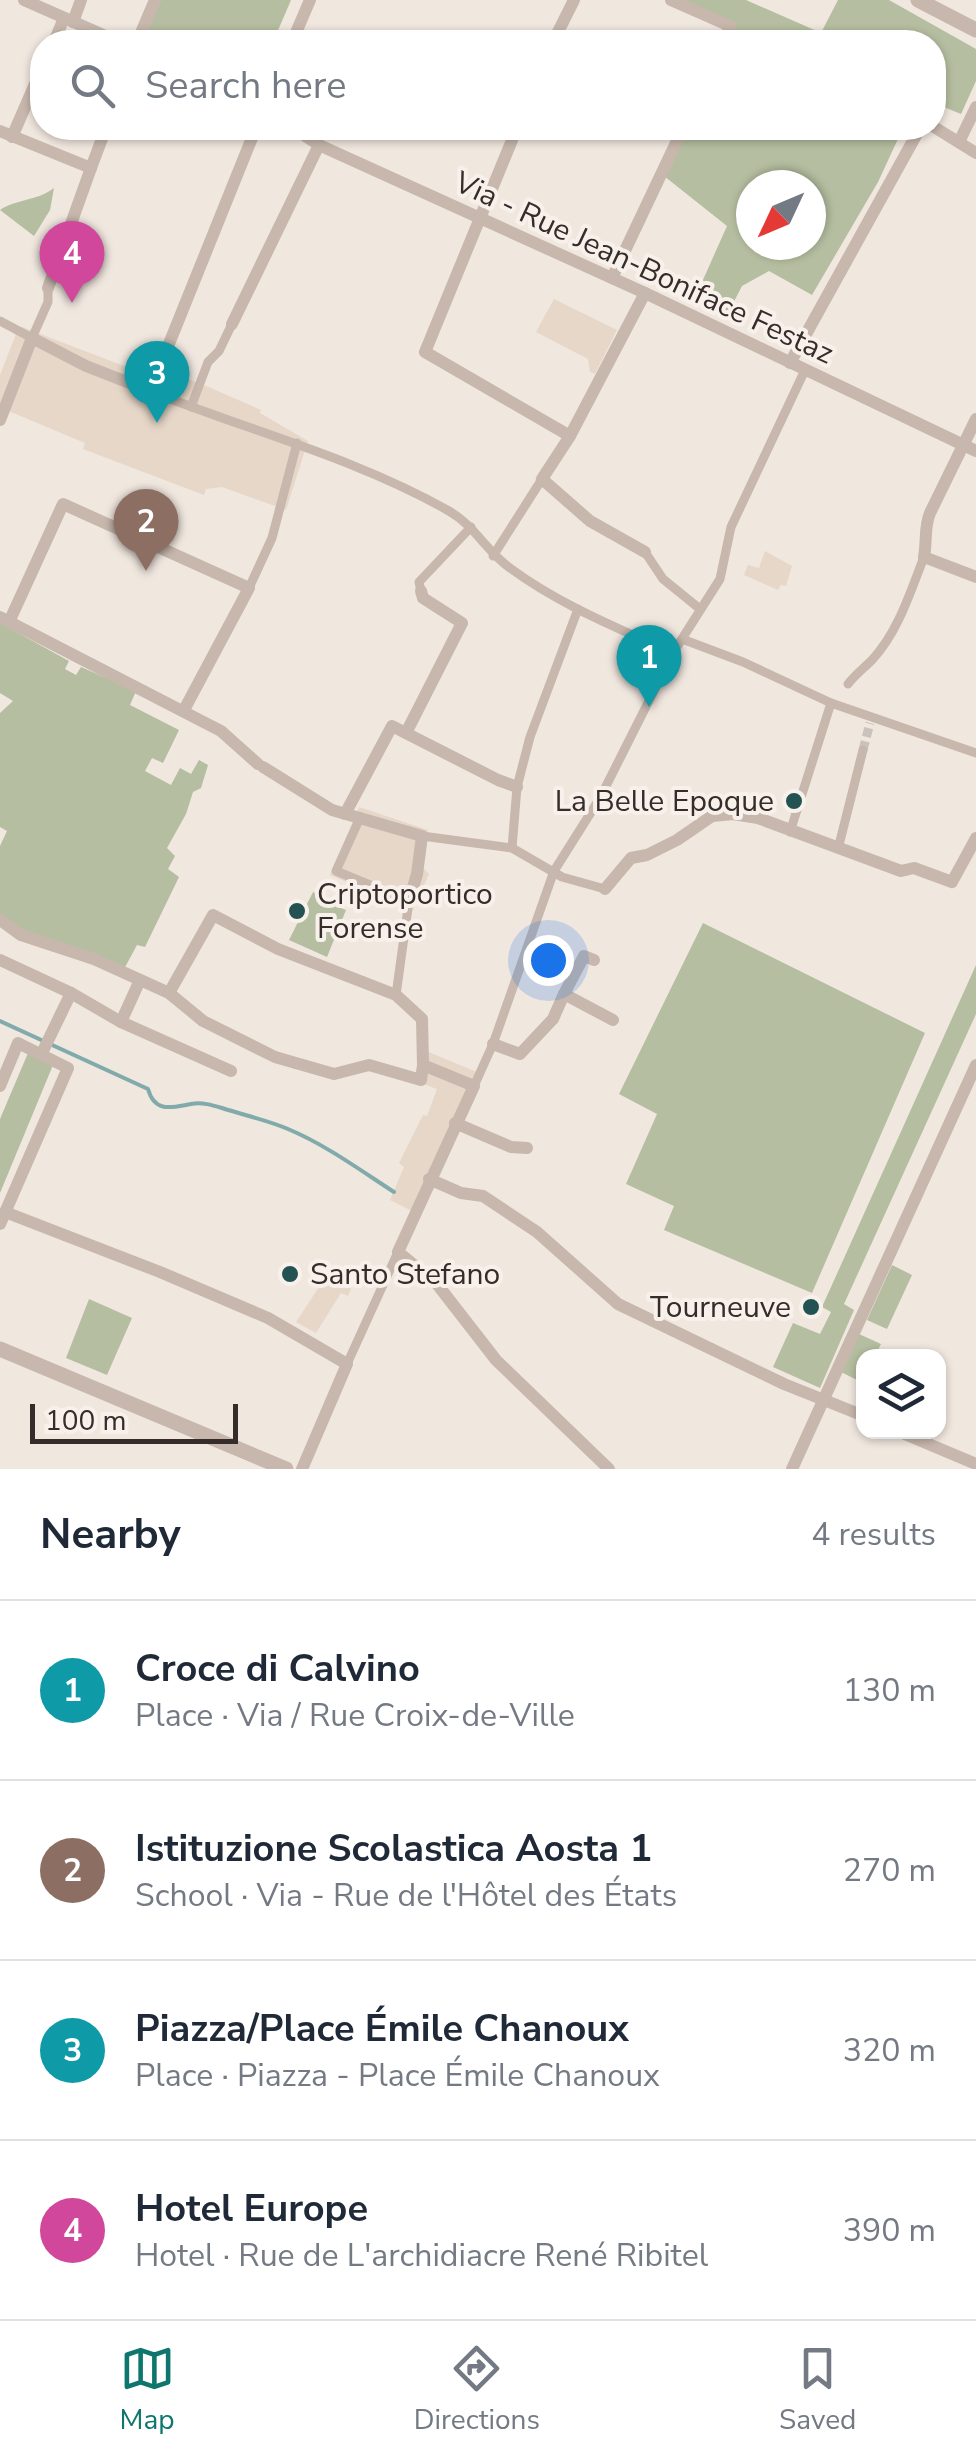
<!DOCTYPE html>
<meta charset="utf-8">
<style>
:root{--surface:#fff;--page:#f6f6f7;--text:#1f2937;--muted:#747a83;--line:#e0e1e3;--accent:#0f766e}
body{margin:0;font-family:"Nunito Sans",sans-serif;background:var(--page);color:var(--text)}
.controls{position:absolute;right:30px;bottom:30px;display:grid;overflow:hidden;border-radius:20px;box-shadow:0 2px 8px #0004}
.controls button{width:90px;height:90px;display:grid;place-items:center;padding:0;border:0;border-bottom:2px solid var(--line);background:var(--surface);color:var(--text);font:50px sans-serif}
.compass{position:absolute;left:736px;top:170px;width:90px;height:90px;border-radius:50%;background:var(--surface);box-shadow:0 2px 8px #0004;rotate:226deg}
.scale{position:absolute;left:30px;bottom:25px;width:208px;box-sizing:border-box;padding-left:10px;border:5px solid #362d2a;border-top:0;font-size:28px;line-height:35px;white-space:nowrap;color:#362d2a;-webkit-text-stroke:8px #f8f1eb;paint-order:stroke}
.you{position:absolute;left:548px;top:960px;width:35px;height:35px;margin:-25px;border:8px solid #fff;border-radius:50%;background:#1a73e8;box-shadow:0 0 0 15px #1a73e833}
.badge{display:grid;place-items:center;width:65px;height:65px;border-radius:50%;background:var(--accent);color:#fff;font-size:32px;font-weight:700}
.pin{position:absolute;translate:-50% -82px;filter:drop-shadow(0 2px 5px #0008)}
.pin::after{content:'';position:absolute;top:52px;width:35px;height:30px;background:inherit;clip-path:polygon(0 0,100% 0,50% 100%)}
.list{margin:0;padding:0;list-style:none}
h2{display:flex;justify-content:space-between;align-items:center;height:130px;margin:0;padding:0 40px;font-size:42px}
h2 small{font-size:32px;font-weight:400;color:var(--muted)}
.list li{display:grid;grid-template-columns:65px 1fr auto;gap:30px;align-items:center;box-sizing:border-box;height:180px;padding:0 40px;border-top:2px solid var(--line)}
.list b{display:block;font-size:38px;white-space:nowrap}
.list p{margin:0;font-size:32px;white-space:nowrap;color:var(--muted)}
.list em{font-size:32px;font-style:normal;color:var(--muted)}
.icon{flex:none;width:55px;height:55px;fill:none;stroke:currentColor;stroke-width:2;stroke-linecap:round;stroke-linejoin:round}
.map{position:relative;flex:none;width:976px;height:1469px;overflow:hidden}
.search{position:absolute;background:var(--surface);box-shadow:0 2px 8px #0004;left:30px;right:30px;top:30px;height:110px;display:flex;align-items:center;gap:25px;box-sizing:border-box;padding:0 35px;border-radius:40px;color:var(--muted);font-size:38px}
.sheet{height:850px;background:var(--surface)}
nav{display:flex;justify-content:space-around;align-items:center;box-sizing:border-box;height:140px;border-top:2px solid var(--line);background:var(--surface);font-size:28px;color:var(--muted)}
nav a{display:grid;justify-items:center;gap:5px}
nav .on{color:var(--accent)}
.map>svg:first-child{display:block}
</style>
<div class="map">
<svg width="976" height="1469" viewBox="0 0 976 1469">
<rect width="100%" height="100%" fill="#f0e7df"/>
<g fill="#b5bea0" fill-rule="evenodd">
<path d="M161 0H291L273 42H143Z"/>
<path d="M683 0H746L842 42H728L736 24Z"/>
<path d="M838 0H889L976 49V81L961 114 934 103V42H860L851 39 845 42 822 31Z"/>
<path d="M687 128H903L878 182 812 295 769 271 742 286 727 315 694 300 727 226 664 176ZM751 185H811V245H751Z"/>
<path d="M54 188 50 210 34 236 0 210C16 199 37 201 54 188Z"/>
<path d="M0 623 69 661 65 669 76 675 81 667 136 691 130 705 179 730 163 763 152 758 145 771 171 785 180 768 191 774 199 760 208 765 201 788 193 792 186 814 167 848 175 856 168 869 179 877 145 947 137 945 124 969 23 933 0 916V846L7 831 0 827V713L13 701 0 693Z"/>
<path d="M313 892 326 898 325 902 346 910 327 957 289 940Z"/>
<path d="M703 923 925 1033 812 1293 664 1230 674 1206 626 1184 657 1114 619 1094Z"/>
<path d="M976 965V1014L844 1304 854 1310 820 1388 773 1367 793 1323 820 1334 831 1312 822 1307Z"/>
<path d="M28 1053 53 1065 0 1193V1119Z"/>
<path d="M892 1265 912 1275 887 1329 867 1320Z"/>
<path d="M89 1299 132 1318 107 1375 66 1358Z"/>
<path d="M859 1334 881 1344 875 1356H864L863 1383 841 1372Z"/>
</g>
<g fill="#e6d7c8">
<path d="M554 299 617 330 595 374 590 372 588 359 536 332Z"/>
<path d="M22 327 137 371 166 372 204 385 261 410 260 413 308 441 286 510 222 487 206 489 204 495 83 449 85 443 11 412 0 404V375L16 334Z"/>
<path d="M765 551 792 566 786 586 781 585 778 590 744 575 748 565 759 568Z"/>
<path d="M359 807 428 830 420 865 429 874 413 910 330 875Z"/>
<path d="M426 1051 484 1075 439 1176 414 1212 390 1200 404 1167 399 1163 423 1115 427 1116 437 1089 418 1082Z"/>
<path d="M329 1272 352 1286 348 1296 341 1293 316 1333 296 1322Z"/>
</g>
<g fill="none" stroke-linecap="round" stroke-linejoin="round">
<path stroke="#81aaaa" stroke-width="4" d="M0 1021 148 1089C155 1114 173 1107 191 1104 202 1102 212 1105 222 1108 243 1115 267 1120 288 1129 326 1145 360 1170 394 1192"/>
<path stroke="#cbc2bb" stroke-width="9" stroke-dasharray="9 4.5" stroke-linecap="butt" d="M863 750 870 723"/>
<g stroke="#c7b7ac" stroke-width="9">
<path d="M0 321 32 338 48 302V288"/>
<path d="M150 391C250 431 356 458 449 511 474 525 487 552 510 568 560 605 618 628 673 653"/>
<path d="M191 407 208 362 219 351 232 324"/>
<path d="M645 552 663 579 700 609"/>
<path d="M493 556 542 479"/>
<path d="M249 588 272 538 297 443"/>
<path d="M421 591 419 582 471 527"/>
<path d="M682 639 743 662 831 703 976 753"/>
<path d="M848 684C855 675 864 668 872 660 898 632 910 593 924 557"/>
<path d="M359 820 336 871 409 901 396 995"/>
<path d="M790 832 831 703"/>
<path d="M422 836 512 848 562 877 605 889"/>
<path d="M512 848 517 787 530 737 578 609"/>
<path d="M838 849 863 750"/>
<path d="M474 1086 493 1044 554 871 600 798 673 653 720 579 731 527 805 370"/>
<path d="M347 1364 398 1252"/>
</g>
<g stroke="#c7b7ac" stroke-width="12">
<path d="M24 0 119 42"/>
<path d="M671 0 730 26 723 42"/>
<path d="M73 22 81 0"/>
<path d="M54 42 64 18"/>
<path d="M137 42 155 0"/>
<path d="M292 42 310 0"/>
<path d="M553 42 574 0"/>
<path d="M934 127 976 153"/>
<path d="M293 128 319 145 645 293 976 451"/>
<path d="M517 128 425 352 570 436"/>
<path d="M0 131 91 168 106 128"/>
<path d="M12 137 42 68"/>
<path d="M959 142 976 107"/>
<path d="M612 278 683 128"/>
<path d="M48 288 91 168"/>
<path d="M645 293 570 436 542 479 590 521 645 552"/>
<path d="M232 324 319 145"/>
<path d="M790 363 919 130 925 128"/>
<path d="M976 419 930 513C924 527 927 541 924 557L976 577"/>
<path d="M0 420 32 338 86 366 150 391 256 128"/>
<path d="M0 617 221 731 258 764"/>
<path d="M9 622 63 504 249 588 184 710"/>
<path d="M406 733 462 623 423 598 421 591"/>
<path d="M263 767 332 810 422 836 417 874 409 901"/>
<path d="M345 814 392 726 498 780 517 787"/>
<path d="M605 889 631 858 647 855 677 840 712 816 733 814 758 818 901 871 914 868 952 882 976 838"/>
<path d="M0 920 21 935 94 959 169 993 203 1021 275 1057 334 1074 369 1065 421 1080 423 1065"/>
<path d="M0 960 71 993 121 1022 231 1071"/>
<path d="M169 993 213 915 278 949 396 995 422 1019 423 1065 474 1086 398 1252 437 1284 496 1360 609 1469"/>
<path d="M564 994 584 956 594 960"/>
<path d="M121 1022 140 980"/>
<path d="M493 1044 520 1054 553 1019 564 994 613 1020"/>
<path d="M41 1055 71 993"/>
<path d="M0 1086 18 1043 68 1068 0 1224"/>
<path d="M455 1123 511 1147 527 1148"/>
<path d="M429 1179 461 1193 483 1196 537 1232 618 1304 784 1384 864 1416"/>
<path d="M5 1212 160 1272 268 1318 347 1364 302 1469"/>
<path d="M900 1432 976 1464"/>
<path d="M792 1469 976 1065"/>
</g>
<g stroke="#c7b7ac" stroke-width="15">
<path d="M918 0 976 30"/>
<path d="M0 1349 286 1469"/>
</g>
</g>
<g fill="#245253" stroke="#f8f1eb" stroke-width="4">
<circle cx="794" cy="801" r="10"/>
<circle cx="297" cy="911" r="10"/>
<circle cx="290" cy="1274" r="10"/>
<circle cx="811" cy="1307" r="10"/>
</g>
<g text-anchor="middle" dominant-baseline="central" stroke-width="8" stroke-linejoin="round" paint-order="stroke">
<g font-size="30" fill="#362d2a" stroke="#f8f1eb">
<text transform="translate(644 268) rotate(25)">Via - Rue Jean-Boniface Festaz</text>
</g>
<g font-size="30" fill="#362d2a" stroke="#f8f1eb" text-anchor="end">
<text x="774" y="801">La Belle Epoque</text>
<text x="317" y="894" text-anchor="start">Criptoportico<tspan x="317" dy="34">Forense</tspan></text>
<text x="310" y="1274" text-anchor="start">Santo Stefano</text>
<text x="791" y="1307">Tourneuve</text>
</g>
</g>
</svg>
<div class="controls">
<button><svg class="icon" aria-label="layers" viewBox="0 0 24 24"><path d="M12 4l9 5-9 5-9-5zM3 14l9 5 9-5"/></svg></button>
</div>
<svg class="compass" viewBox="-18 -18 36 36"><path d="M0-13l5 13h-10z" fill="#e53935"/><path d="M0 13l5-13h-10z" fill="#747a83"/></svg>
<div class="scale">100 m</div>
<div class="you"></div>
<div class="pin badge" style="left:649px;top:707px;background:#0f9aa8">1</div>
<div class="pin badge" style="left:146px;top:571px;background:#8d6e63">2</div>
<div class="pin badge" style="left:157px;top:423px;background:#0f9aa8">3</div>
<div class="pin badge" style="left:72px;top:303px;background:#d1479c">4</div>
<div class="search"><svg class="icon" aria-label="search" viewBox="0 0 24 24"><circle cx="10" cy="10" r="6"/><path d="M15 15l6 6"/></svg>Search here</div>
</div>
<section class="sheet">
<h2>Nearby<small>4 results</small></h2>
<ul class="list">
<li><span class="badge" style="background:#0f9aa8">1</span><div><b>Croce di Calvino</b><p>Place · Via / Rue Croix-de-Ville</p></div><em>130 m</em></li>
<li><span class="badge" style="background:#8d6e63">2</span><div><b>Istituzione Scolastica Aosta 1</b><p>School · Via - Rue de l'Hôtel des États</p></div><em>270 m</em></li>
<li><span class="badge" style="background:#0f9aa8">3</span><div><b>Piazza/Place Émile Chanoux</b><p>Place · Piazza - Place Émile Chanoux</p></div><em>320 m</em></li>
<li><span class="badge" style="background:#d1479c">4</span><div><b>Hotel Europe</b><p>Hotel · Rue de L'archidiacre René Ribitel</p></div><em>390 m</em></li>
</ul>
</section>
<nav>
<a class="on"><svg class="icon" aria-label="map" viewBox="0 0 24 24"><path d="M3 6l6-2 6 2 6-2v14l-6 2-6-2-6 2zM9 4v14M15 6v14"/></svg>Map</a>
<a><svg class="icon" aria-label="directions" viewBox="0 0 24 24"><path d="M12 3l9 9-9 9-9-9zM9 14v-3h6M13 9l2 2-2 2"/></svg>Directions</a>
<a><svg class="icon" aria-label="saved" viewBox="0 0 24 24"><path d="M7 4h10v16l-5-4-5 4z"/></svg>Saved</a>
</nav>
